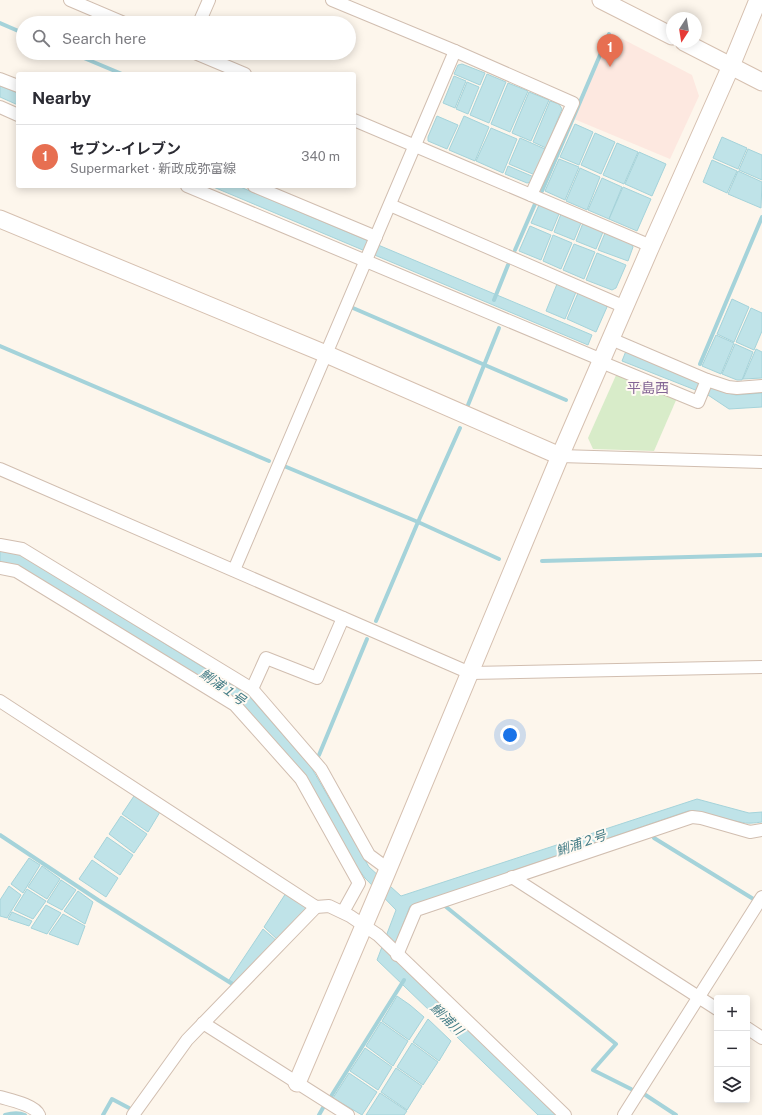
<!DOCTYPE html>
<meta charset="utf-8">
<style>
:root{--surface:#fff;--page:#f2f2f3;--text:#2b2b33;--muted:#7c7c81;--line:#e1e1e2;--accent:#e76f51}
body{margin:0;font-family:"Public Sans","Noto Sans JP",sans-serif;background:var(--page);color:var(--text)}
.controls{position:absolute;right:12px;bottom:12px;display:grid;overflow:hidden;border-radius:4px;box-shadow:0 2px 10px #0003}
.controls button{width:36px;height:36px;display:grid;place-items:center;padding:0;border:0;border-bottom:1px solid var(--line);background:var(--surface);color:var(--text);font:20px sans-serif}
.compass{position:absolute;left:666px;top:12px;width:36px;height:36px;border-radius:50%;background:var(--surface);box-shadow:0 2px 10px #0003;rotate:192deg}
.you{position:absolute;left:510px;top:735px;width:14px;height:14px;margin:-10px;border:3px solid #fff;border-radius:50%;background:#1a73e8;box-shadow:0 0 0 6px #1a73e833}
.badge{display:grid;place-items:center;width:26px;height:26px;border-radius:50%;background:var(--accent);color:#fff;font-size:13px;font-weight:700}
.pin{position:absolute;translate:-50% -33px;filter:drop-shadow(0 1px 2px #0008)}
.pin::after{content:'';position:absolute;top:21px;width:14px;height:12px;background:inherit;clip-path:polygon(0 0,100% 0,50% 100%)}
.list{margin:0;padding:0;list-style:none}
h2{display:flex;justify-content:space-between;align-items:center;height:52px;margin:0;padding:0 16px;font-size:17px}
h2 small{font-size:13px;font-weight:400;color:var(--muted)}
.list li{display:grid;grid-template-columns:26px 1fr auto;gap:12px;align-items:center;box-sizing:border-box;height:64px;padding:0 16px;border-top:1px solid var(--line)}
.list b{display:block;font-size:15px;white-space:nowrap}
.list p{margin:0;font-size:13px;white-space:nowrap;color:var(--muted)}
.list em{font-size:13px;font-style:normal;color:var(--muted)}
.icon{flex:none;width:22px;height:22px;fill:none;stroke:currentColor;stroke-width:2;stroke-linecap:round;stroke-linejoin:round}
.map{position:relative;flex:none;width:762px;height:1115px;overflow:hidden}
.search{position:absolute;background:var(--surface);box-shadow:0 2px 10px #0003;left:16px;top:16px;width:340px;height:44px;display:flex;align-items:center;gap:10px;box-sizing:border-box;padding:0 14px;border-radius:22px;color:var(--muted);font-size:15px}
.panel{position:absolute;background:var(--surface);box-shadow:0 2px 10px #0003;left:16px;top:72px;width:340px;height:116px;border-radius:4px}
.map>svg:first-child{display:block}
</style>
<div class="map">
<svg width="762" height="1115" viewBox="0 0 762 1115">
<rect width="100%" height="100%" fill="#fdf6ec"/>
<path fill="#fde8e0" d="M611 33 692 75 699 96 670 159 574 119Z"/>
<path fill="#d8ecc9" d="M617 373 677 398 654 451 593 449 588 438Z"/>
<g fill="#bfe3e8" stroke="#a5d3da">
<path d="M462 64 485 73 480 85 454 74 458 65Z"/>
<path d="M487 74 506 82 489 123 470 115Z"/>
<path d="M454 76 466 81 455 108 443 103Z"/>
<path d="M467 82 479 87 468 114 456 109Z"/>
<path d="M508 83 528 91 510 132 491 124Z"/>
<path d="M0 86 18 93V105L0 97Z"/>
<path d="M529 92 549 100 531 141 512 133Z"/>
<path d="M550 101 559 104 562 109 546 148 533 142Z"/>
<path d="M437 116 458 125 447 149 428 141V137Z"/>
<path d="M464 116 489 127 475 161 449 150Z"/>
<path d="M575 124 593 132 579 165 560 157Z"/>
<path d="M491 128 517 139 503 173 476 161Z"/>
<path d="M595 133 615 142 601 174 581 165Z"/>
<path d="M722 137 747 148 738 169 713 158Z"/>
<path d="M520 138 545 149 535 175 509 164Z"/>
<path d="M617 143 638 152 624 184 603 175Z"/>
<path d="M748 149 762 155V180L739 170Z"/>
<path d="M639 152 666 164 652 196 625 184Z"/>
<path d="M559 159 579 167 565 200 545 191Z"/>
<path d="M712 160 737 171 727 193 703 182Z"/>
<path d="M508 166 534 177 532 182 527 183 505 174Z"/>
<path d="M580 168 600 177 587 210 566 201Z"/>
<path d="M738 171 762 182 761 208 728 194Z"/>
<path d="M602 178 622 187 609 219 588 210Z"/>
<path d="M211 186H238L592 335 588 345Z"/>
<path d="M623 187 651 199 637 231 609 219Z"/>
<path d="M539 205 559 214 552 231 531 223Z"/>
<path d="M561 214 581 223 574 240 554 232Z"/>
<path d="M583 223 603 232 596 249 576 241Z"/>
<path d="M530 226 551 235 541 260 519 251Z"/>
<path d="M605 233 631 243 633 247 628 261 598 250Z"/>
<path d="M553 235 572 243 561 269 543 261Z"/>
<path d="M574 244 595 252 584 279 563 270Z"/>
<path d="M597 253 626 265 616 288 612 290 586 280Z"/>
<path d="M557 284 576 292 565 319 546 311Z"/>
<path d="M578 293 604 304 607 307 596 332 567 319Z"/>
<path d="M732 299 749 307 734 342 717 334Z"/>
<path d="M751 308 762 313V331L754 350 736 342Z"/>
<path d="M716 335 734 343 721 374 702 366Z"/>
<path d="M735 344 753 352 742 380H737L722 374Z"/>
<path d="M756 349 762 352V378L743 379Z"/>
<path d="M626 351 728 393 736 395 762 393V407L729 409 708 395 622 361Z"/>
<path d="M0 551 21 555 248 695 311 767 369 867 401 896 697 799 749 813 762 812V822C755 823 747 824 740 822 723 819 706 811 688 811L410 906 391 956 556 1115H538L377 960 396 910 365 878 357 867 242 704 0 562Z"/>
<path d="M134 796 160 812 148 832 122 814Z"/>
<path d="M121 816 147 834 134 853 109 834Z"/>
<path d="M107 837 133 855 120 875 94 857Z"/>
<path d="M29 858 40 865 23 893 11 884Z"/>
<path d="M92 860 118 878 106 897 79 879Z"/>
<path d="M42 866 60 879 47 899 28 887Z"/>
<path d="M61 880 76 890 62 910 47 902Z"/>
<path d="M9 886 21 895 7 918 0 916V900Z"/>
<path d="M27 889 46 901 33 919 14 910Z"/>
<path d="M78 891 93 902 85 924 64 911Z"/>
<path d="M286 893 307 907V912L279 941 264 927Z"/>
<path d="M46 905 61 913 47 934 31 928Z"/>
<path d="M12 912 32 921 29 926 8 919Z"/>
<path d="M63 914 85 926 78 945 49 934Z"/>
<path d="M263 929 278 942 236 984 229 980Z"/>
<path d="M397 996 410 1005 424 1017 409 1040 382 1021Z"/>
<path d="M428 1019 451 1041 439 1061 413 1042Z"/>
<path d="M381 1022 408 1041 393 1066 366 1046Z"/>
<path d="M412 1043 438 1062 423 1085 397 1067Z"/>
<path d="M365 1048 392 1067 378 1090 350 1071Z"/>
<path d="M396 1068 422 1086 407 1110 381 1092Z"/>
<path d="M349 1073 377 1092 362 1115 333 1098Z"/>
<path d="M380 1093 407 1111 404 1115H366Z"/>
</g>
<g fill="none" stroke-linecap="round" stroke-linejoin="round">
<g stroke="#a5d3da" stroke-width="4">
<path d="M0 23 23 33"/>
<path d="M72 53 122 74"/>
<path d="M542 191 609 34"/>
<path d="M515 250 535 204"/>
<path d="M494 300 508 265"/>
<path d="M353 308 566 400"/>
<path d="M0 346 269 461"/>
<path d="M700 364 762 217"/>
<path d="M468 405 499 328"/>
<path d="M284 466 418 522 499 559"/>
<path d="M542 561 762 555"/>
<path d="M376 621 418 522 460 428"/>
<path d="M319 755 367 639"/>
<path d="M0 835 98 900 234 985"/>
<path d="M654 838 755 900"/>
<path d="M445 906 616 1044 593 1070 631 1089"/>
<path d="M644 1094 676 1115"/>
<path d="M330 1098 404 980"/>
<path d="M5 1115C12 1113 18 1112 25 1115"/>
<path d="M103 1115 112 1099 129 1108"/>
<path d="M319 1115 324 1106"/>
</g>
<defs>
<g id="street">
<path d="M70 0 124 23"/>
<path d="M332 0 455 51 573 103 531 195"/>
<path d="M199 23 209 0"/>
<path d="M195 53 245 74"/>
<path d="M0 79 18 86"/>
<path d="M0 107 18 115"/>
<path d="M354 120 651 246"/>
<path d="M187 186 602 360"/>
<path d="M254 186 376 237"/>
<path d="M390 205 625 307"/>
<path d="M611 339 707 380 728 387 737 388 762 386"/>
<path d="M601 362 698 402 707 380"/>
<path d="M560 456 762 462"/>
<path d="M0 469 470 673 762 667"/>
<path d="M0 545 22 549 252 689 321 769 369 855 388 869"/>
<path d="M0 568 16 571 235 705 301 779 359 883 343 912"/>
<path d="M234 570 455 51"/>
<path d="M252 689 266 658 317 678 343 618"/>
<path d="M0 701 316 907 329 906 350 916 378 935 565 1115"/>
<path d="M512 877 717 1009"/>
<path d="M397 955 416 910 692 817 701 818 750 832 762 830"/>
<path d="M203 1023 348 1115"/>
<path d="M747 1028 762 1038"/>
<path d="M0 1097C10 1100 35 1105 39 1115"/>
<path d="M133 1115 187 1040 316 907"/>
<path d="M624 1115 762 897"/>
</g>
<g id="secondary">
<path d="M601 0 672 36"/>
<path d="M684 42 762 82"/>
<path d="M0 219 326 354 560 456"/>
<path d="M297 1083 386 874 560 456 651 246 731 66 758 0"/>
</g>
</defs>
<use href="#street" stroke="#d1beb0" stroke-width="14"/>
<use href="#secondary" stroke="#d6c0b0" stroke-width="19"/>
<use href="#street" stroke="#fff" stroke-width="12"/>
<use href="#secondary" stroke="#fff" stroke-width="17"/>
</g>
<g text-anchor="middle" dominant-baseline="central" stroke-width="4" stroke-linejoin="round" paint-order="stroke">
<g font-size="13" font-style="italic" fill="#437c86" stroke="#fffaf3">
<text transform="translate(223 687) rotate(35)">鯏浦１号</text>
<text transform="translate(581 843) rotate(-19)">鯏浦２号</text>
<text transform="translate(447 1019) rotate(44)">鯏浦川</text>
</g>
<g font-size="14" fill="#846695" stroke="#fffaf3">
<text x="648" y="388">平島西</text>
</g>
</g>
</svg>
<div class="controls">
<button>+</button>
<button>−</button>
<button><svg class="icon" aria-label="layers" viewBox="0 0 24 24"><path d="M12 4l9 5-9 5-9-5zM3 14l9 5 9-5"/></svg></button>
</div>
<svg class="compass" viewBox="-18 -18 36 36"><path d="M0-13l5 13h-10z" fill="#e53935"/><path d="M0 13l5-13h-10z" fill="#7c7c81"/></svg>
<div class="you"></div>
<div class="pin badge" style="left:610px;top:67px">1</div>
<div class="search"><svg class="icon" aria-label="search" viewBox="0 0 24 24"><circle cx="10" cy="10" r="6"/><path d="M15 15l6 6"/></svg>Search here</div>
<section class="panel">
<h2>Nearby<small></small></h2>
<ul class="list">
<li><span class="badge">1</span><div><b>セブン-イレブン</b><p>Supermarket · 新政成弥富線</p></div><em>340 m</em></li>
</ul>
</section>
</div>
